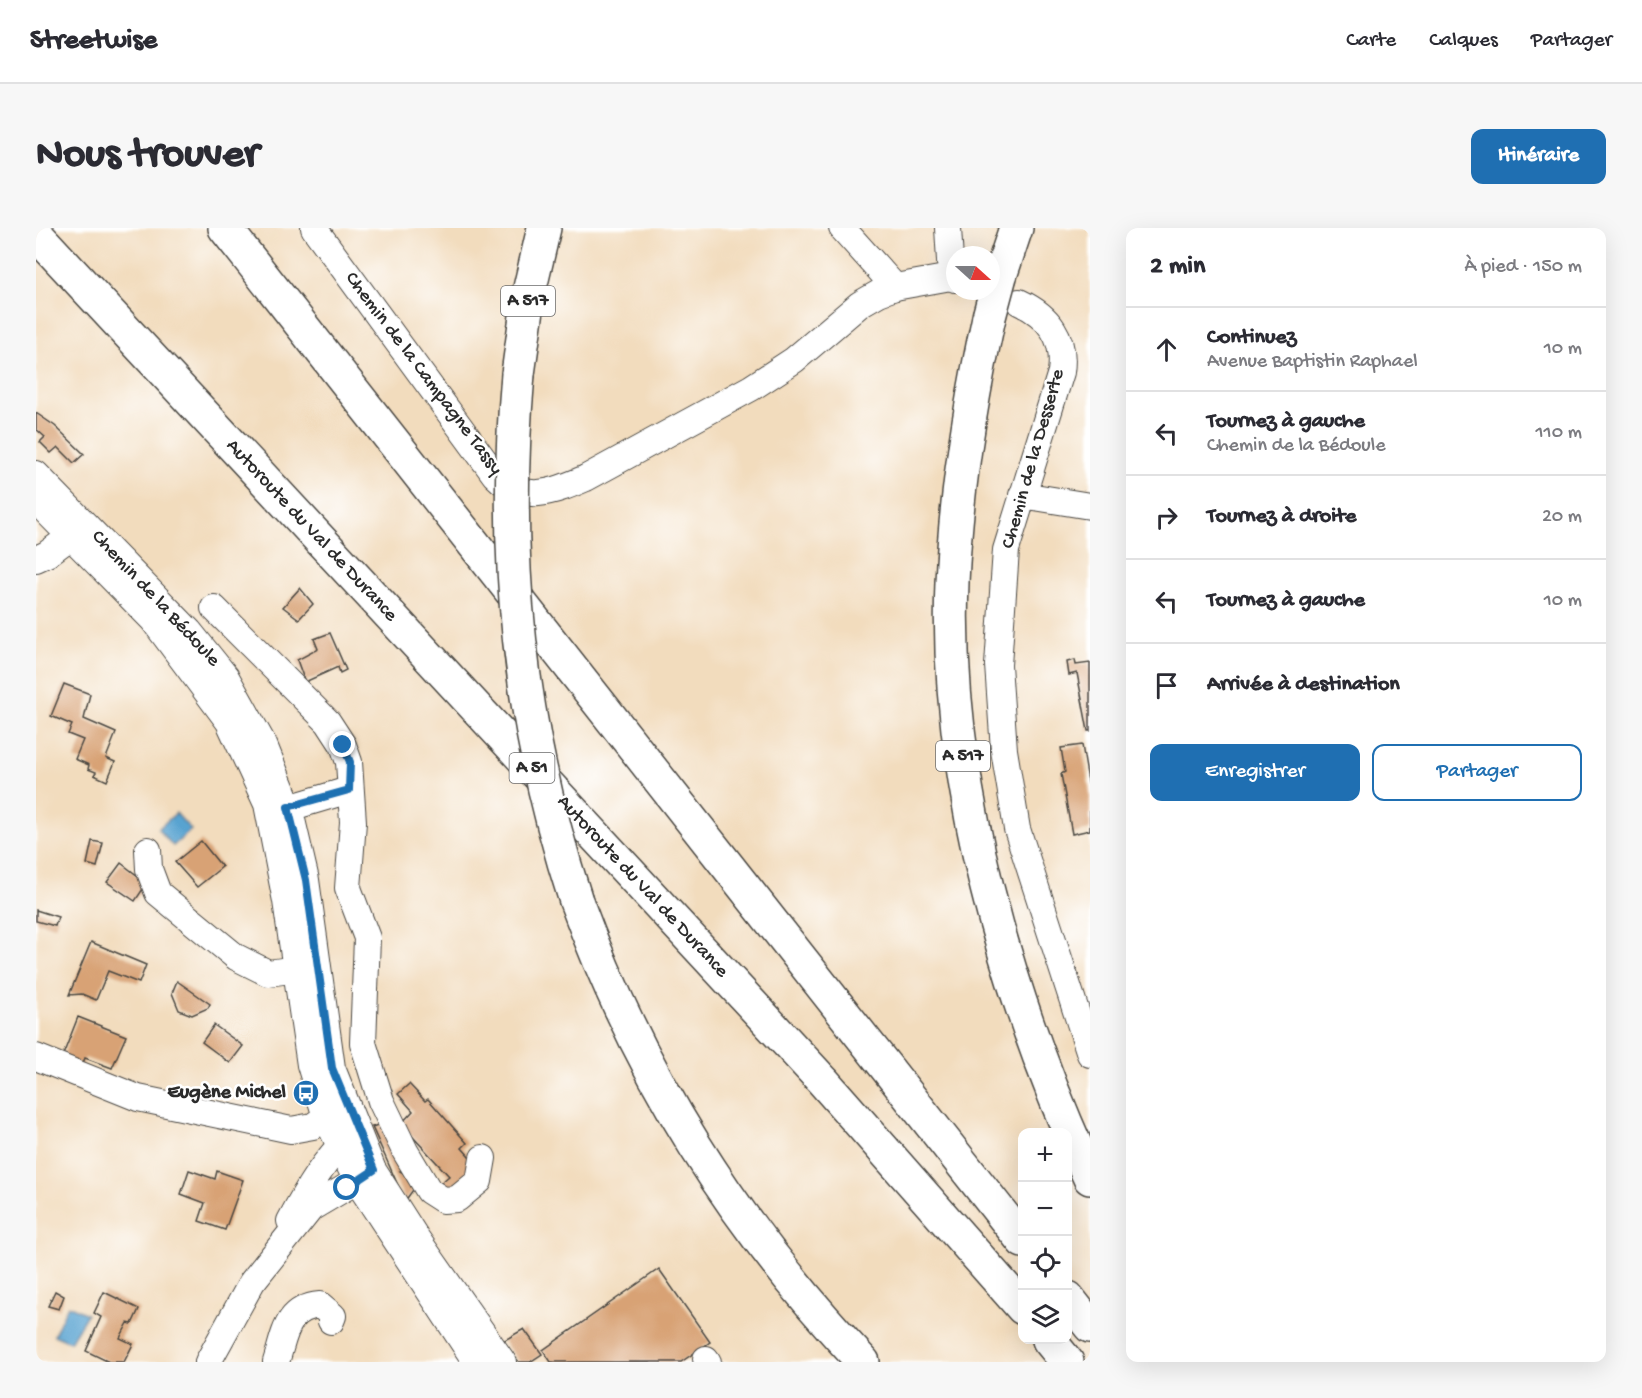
<!DOCTYPE html>
<html lang="fr">
<meta charset="utf-8">
<style>
:root{--surface:#fff;--page:#f7f7f7;--text:#2b2b33;--muted:#7c7c81;--line:#e1e1e2;--accent:#1f6fb2}
body{margin:0;font-family:"Gochi Hand",sans-serif;background:var(--page);color:var(--text)}
.controls{position:absolute;right:18px;bottom:18px;display:grid;overflow:hidden;border-radius:12px;box-shadow:0 6px 24px #0002}
.controls button{width:54px;height:54px;display:grid;place-items:center;padding:0;border:0;border-bottom:2px solid var(--line);background:var(--surface);color:var(--text);font:30px sans-serif}
.compass{position:absolute;left:910px;top:18px;width:54px;height:54px;border-radius:50%;background:var(--surface);box-shadow:0 6px 24px #0002;rotate:111deg}
.stop{position:absolute;width:18px;height:18px;margin:-14px;border:4px solid #1f6fb2;border-radius:50%;background:#fff}
.stop.end{background:#1f6fb2;border-color:#fff;box-shadow:0 2px 6px #0008}
.list{margin:0;padding:0;list-style:none}
h2{display:flex;justify-content:space-between;align-items:center;height:78px;margin:0;padding:0 24px;font-size:26px}
h2 small{font-size:20px;font-weight:400;color:var(--muted)}
.list li{display:grid;grid-template-columns:39px 1fr auto;gap:18px;align-items:center;box-sizing:border-box;height:84px;padding:0 24px;border-top:2px solid var(--line)}
.list b{display:block;font-size:22px;white-space:nowrap}
.list p{margin:0;font-size:20px;white-space:nowrap;color:var(--muted)}
.list em{font-size:20px;font-style:normal;color:var(--muted)}
.actions{display:flex;gap:12px;padding:18px 24px}
.actions a{flex:1;padding:14px 0;border:2px solid var(--accent);border-radius:12px;text-align:center;font-size:21px;color:var(--accent)}
.actions .main{background:var(--accent);color:#fff}
.icon{flex:none;width:33px;height:33px;fill:none;stroke:currentColor;stroke-width:2;stroke-linecap:round;stroke-linejoin:round}
.map{position:relative;flex:none;width:1054px;height:1134px;overflow:hidden;border-radius:12px}
header{display:flex;align-items:center;gap:36px;box-sizing:border-box;height:84px;padding:0 30px;background:var(--surface);border-bottom:2px solid var(--line)}
header strong{font-size:28px}
nav{display:flex;gap:33px;margin-inline-start:auto;font-size:21px}
.intro{display:flex;align-items:center;justify-content:space-between;box-sizing:border-box;height:144px;padding:0 36px}
h1{margin:0;font-size:42px}
.button{padding:15px 27px;border-radius:12px;background:var(--accent);color:#fff;font-size:21px;font-weight:700}
main{display:flex;gap:36px;padding:0 36px}
aside{flex:1;background:var(--surface);border-radius:12px;box-shadow:0 6px 24px #0002}
.map>svg:first-child{display:block}
</style>
<header>
<strong>Streetwise</strong>
<nav><a>Carte</a><a>Calques</a><a>Partager</a></nav>
</header>
<div class="intro"><h1>Nous trouver</h1><a class="button">Itinéraire</a></div>
<main>
<div class="map">
<svg width="1054" height="1134" viewBox="0 0 1054 1134">
<rect width="100%" height="100%" fill="#fff"/>
<filter id="ink" filterUnits="userSpaceOnUse"><feTurbulence type="fractalNoise" baseFrequency=".0167" numOctaves="2"/><feDisplacementMap in="SourceGraphic" scale="12" xChannelSelector="R" yChannelSelector="G"/><feConvolveMatrix kernelMatrix="1 2 1 2 8 2 1 2 1" color-interpolation-filters="sRGB"/></filter>
<filter id="wash" filterUnits="userSpaceOnUse"><feTurbulence type="fractalNoise" baseFrequency=".008" numOctaves="4" result="noise"/><feDisplacementMap in="SourceGraphic" scale="24" xChannelSelector="R" yChannelSelector="G"/><feGaussianBlur stdDeviation="1.35" result="paint"/><feColorMatrix in="noise" values="0 0 0 0 0 0 0 0 0 0 0 0 0 0 0 0 0 1.4 0 .05"/><feComposite in="paint" operator="in"/></filter>
<g filter="url(#wash)">
<rect width="100%" height="100%" fill="#f2dcbd"/>
<g fill="#58a3d0" stroke="#42677e" stroke-width="1.5">
<path d="M140 585 155 602 137 618 122 601Z"/>
<path d="M32 1077 51 1086 34 1114 18 1107Z"/>
</g>
<g id="blocks">
<g fill="#d8a274">
<path d="M0 185 19 198 48 226 38 235 22 219 15 225 4 214 9 209 0 201Z"/>
<path d="M264 360 277 376 263 391 247 379Z"/>
<path d="M294 405 310 442 304 445 302 439 269 454 261 432 282 421 278 411Z"/>
<path d="M1039 432 1040 437 1054 435V503H1052L1041 445 1033 447 1031 434Z"/>
<path d="M28 456 54 466 48 491 80 505 70 530 79 534 71 553 58 547 60 544 52 541 53 537 39 531 47 512 32 506 36 497 15 488Z"/>
<path d="M1046 517 1054 565V602L1036 606 1025 546 1029 544 1025 520Z"/>
<path d="M56 613 67 615 61 639 51 636Z"/>
<path d="M165 613 186 639 161 659 139 634Z"/>
<path d="M85 635 111 655 99 673 71 654Z"/>
<path d="M0 682 22 689 19 698 0 693Z"/>
<path d="M55 714 110 737 103 755 72 743 60 772 46 766 33 767Z"/>
<path d="M141 753 174 776 172 780 156 787 143 782 136 765Z"/>
<path d="M42 789 90 808 76 840 49 830 45 840 25 832Z"/>
<path d="M178 797 207 818 194 835 166 814Z"/>
<path d="M373 856 389 873 392 871 431 915 426 920 441 937 409 967 401 958 413 948 365 896 377 883 362 866Z"/>
<path d="M348 895 371 941 364 943 370 947 377 962 369 973 336 899Z"/>
<path d="M153 942 179 951 181 943 207 952 189 1002 163 993 169 975 145 966Z"/>
<path d="M623 1041 674 1114 645 1134H515L507 1122Z"/>
<path d="M19 1063 28 1068 23 1081 12 1078Z"/>
<path d="M68 1064 103 1081 96 1096 92 1095 84 1110 97 1116 88 1134H73L50 1123 65 1089 58 1085Z"/>
<path d="M488 1101 506 1126 494 1134H483L467 1113Z"/>
</g>
</g>
</g>
<g filter="url(#ink)">
<use href="#blocks" fill-opacity="0" stroke="#494641" stroke-width="1.5"/>
<g fill="none" stroke-linecap="round" stroke-linejoin="round">
<defs>
<g id="minor">
<path d="M278 0 459 247C488 277 517 264 550 250L715 160 758 132 824 76 843 65 859 59 915 49 919 51"/>
<path d="M806 0 859 59"/>
<path d="M912 0 915 49"/>
<path d="M983 74C1013 88 1030 110 1025 144L970 322 962 437 968 522 981 601 1054 826"/>
<path d="M0 246 153 403 190 449 228 517 253 579 270 652 296 840 337 942 381 1011 467 1134"/>
<path d="M986 267 1054 278"/>
<path d="M0 273 117 392 193 494 231 576 250 673 274 837 290 889 321 953 440 1134"/>
<path d="M0 331 11 326 47 299"/>
<path d="M178 380 292 494 307 517 313 534 317 594 312 660 331 710 327 815 345 873 369 923 393 963 407 972 421 971 443 953 447 930"/>
<path d="M236 585 313 562"/>
<path d="M112 622 113 641 122 665 200 729 232 745 276 739"/>
<path d="M0 829 102 870 255 902 277 898 290 889"/>
<path d="M254 993C271 961 288 932 314 908"/>
<path d="M670 1131 672 1134"/>
<path d="M172 1134 216 1054 275 980 334 945"/>
<path d="M240 1134C249 1106 250 1080 284 1077L297 1088 295 1093"/>
</g>
<g id="highway">
<path d="M189 0 987 1013"/>
<path d="M0 6 787 853 987 1080"/>
<path d="M964 48 980 0"/>
<path d="M953 89C934 176 920 264 916 354 908 553 971 770 1054 950"/>
<path d="M482 146 494 60 508 0"/>
<path d="M540 673C605 850 698 997 827 1134"/>
<path d="M1032 1070 1054 1098"/>
<path d="M1013 1112 1031 1134"/>
</g>
</defs>
<use href="#minor" stroke="#494641" stroke-width="28"/>
<use href="#highway" stroke="#494641" stroke-width="36"/>
<use href="#minor" stroke="#fff" stroke-width="26"/>
<use href="#highway" stroke="#fff" stroke-width="33"/>
<defs>
<g id="highway-bridge">
<path d="M953 89 964 48"/>
<path d="M482 146C466 329 483 498 540 673"/>
</g>
</defs>
<use href="#highway-bridge" stroke="#494641" stroke-width="36" stroke-linecap="butt"/>
<use href="#highway-bridge" stroke="#fff" stroke-width="33"/>
</g>
</g>
<g fill="none" stroke-linecap="round" stroke-linejoin="round" filter="url(#ink)">
<path stroke="#1f6fb2" stroke-width="8" d="M307 517 314 534 313 562 252 579 270 652 296 840 338 942 311 960"/>
</g>
<defs>
<symbol id="bus-disc" viewBox="-11 -11 22 22"><circle r="9.5" fill="#1f6fb2" stroke="#fff"/><path d="M-5-6H5V4H4V6H2V4H-2V6H-4V4H-5ZM-3.5-4V0h7V-4ZM-3.5 1.2v1.5H-2V1.2ZM2 1.2v1.5H3.5V1.2Z" fill="#fff"/></symbol>
</defs>
<g fill-rule="evenodd">
<use href="#bus-disc" x="255" y="850" width="30" height="30"/>
</g>
<g text-anchor="middle" dominant-baseline="central" stroke-width="5" stroke-linejoin="round" paint-order="stroke">
<g fill="#fff" stroke="#6b6b6b" stroke-width="1.5">
<rect x="465" y="58" width="54" height="30" rx="4.5"/>
<rect x="900" y="513" width="54" height="30" rx="4.5"/>
<rect x="473.5" y="525" width="45" height="30" rx="4.5"/>
</g>
<g font-size="18" font-weight="bold" fill="#2b2b2b">
<text x="492" y="73">A 517</text>
<text x="927" y="528">A 517</text>
<text x="496" y="540">A 51</text>
</g>
<g font-size="20" fill="#2b2b2b" stroke="#fff">
<text transform="translate(387 146) rotate(53)">Chemin de la Campagne Tassy</text>
<text transform="translate(998 231) rotate(-74)">Chemin de la Desserte</text>
<text transform="translate(275 303) rotate(47)">Autoroute du Val de Durance</text>
<text transform="translate(119 371) rotate(47)">Chemin de la Bédoule</text>
<text transform="translate(606 659) rotate(47)">Autoroute du Val de Durance</text>
</g>
<g font-size="20" font-weight="bold" fill="#2b2b2b" stroke="#fff" text-anchor="end">
<text x="250" y="865">Eugène Michel</text>
</g>
</g>
</svg>
<div class="controls">
<button>+</button>
<button>−</button>
<button><svg class="icon" aria-label="locate" viewBox="0 0 24 24"><circle cx="12" cy="12" r="6"/><path d="M12 2v4M12 18v4M2 12h4M18 12h4"/></svg></button>
<button><svg class="icon" aria-label="layers" viewBox="0 0 24 24"><path d="M12 4l9 5-9 5-9-5zM3 14l9 5 9-5"/></svg></button>
</div>
<svg class="compass" viewBox="-18 -18 36 36"><path d="M0-13l5 13h-10z" fill="#e53935"/><path d="M0 13l5-13h-10z" fill="#7c7c81"/></svg>
<div class="stop" style="left:311px;top:960px"></div>
<div class="stop end" style="left:307px;top:517px"></div>
</div>
<aside>
<h2>2 min<small>À pied · 150 m</small></h2>
<ul class="list">
<li><svg class="icon" aria-label="ahead" viewBox="0 0 24 24"><path d="M12 20V5M6 11l6-6 6 6"/></svg><div><b>Continuez</b><p>Avenue Baptistin Raphael</p></div><em>10 m</em></li>
<li><svg class="icon" aria-label="left" viewBox="0 0 24 24"><path d="M17 20v-9H6M10 6l-5 5 5 5"/></svg><div><b>Tournez à gauche</b><p>Chemin de la Bédoule</p></div><em>110 m</em></li>
<li><svg class="icon" aria-label="right" viewBox="0 0 24 24"><path d="M7 20v-9h11M14 6l5 5-5 5"/></svg><div><b>Tournez à droite</b></div><em>20 m</em></li>
<li><svg class="icon" aria-label="left" viewBox="0 0 24 24"><path d="M17 20v-9H6M10 6l-5 5 5 5"/></svg><div><b>Tournez à gauche</b></div><em>10 m</em></li>
<li><svg class="icon" aria-label="arrive" viewBox="0 0 24 24"><path d="M6 21V4h12l-3 4 3 4H6"/></svg><div><b>Arrivée à destination</b></div></li>
</ul>
<div class="actions"><a class="main">Enregistrer</a><a>Partager</a></div>
</aside>
</main>
